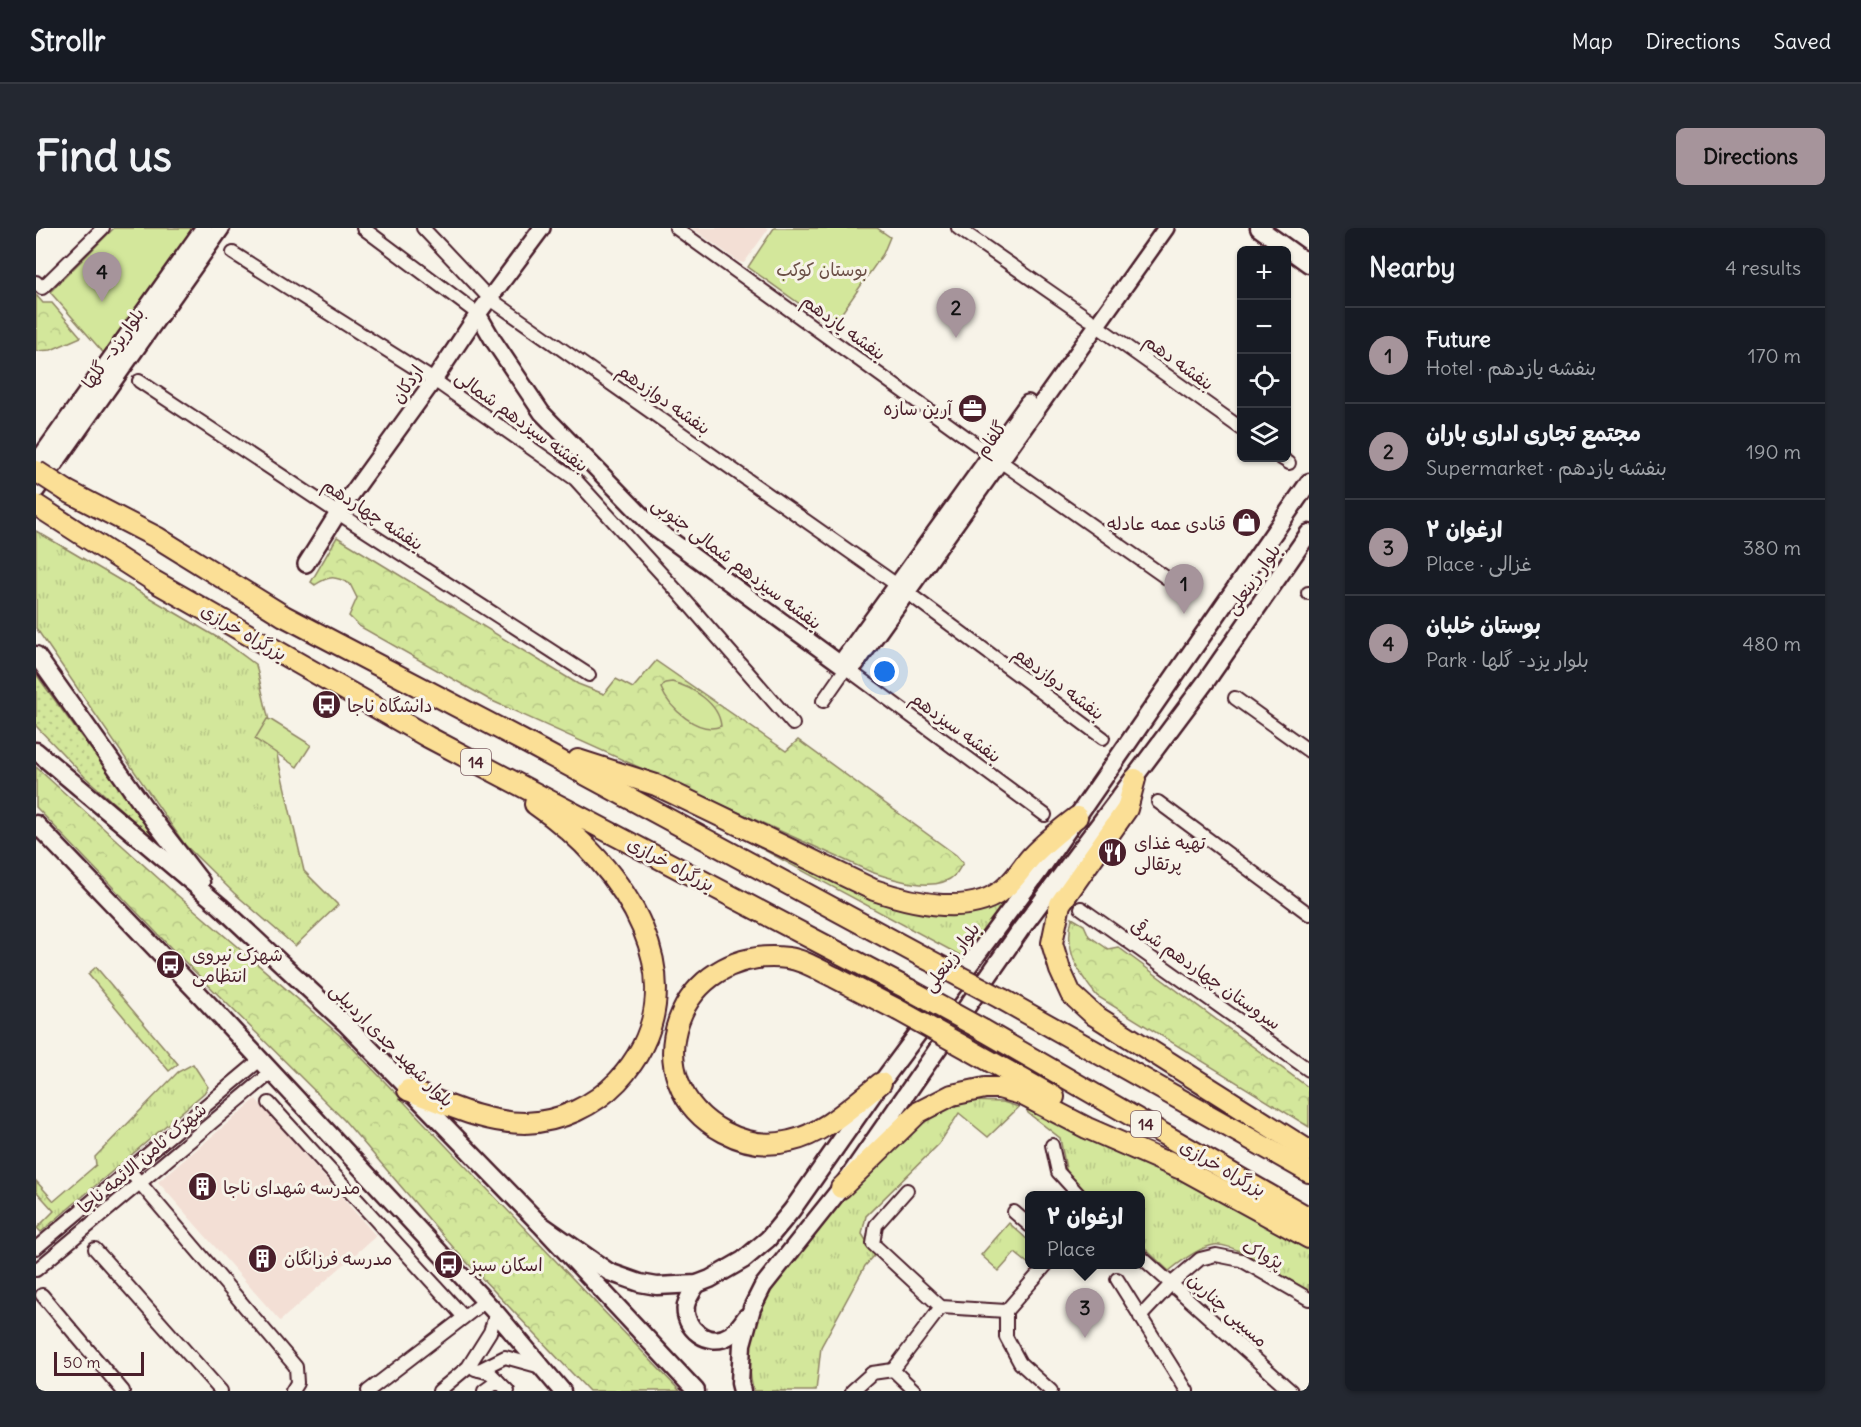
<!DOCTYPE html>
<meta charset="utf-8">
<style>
:root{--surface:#171b24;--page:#242831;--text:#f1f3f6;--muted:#9ea1a6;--line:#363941;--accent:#a6949b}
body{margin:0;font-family:Delius,"Playpen Sans Arabic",sans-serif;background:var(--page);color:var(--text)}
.controls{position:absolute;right:18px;top:18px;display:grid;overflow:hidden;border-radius:9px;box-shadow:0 2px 4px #0004}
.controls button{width:54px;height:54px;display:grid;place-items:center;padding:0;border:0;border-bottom:2px solid var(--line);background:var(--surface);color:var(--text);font:30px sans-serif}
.scale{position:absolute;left:18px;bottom:15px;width:90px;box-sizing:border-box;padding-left:6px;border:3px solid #4a1f2b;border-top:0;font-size:16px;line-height:21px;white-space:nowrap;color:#4a1f2b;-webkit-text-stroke:4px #f7f3e8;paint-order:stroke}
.you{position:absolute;left:849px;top:444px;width:21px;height:21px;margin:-15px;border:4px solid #fff;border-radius:50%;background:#1a73e8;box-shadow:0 0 0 9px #1a73e833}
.badge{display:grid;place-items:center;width:39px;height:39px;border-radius:50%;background:var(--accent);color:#111;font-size:20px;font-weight:700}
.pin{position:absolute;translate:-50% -50px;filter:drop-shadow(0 2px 3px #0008)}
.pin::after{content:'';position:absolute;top:32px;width:21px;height:18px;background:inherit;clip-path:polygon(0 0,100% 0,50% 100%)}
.popup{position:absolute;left:989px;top:963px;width:120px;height:78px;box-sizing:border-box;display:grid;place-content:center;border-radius:9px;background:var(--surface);filter:drop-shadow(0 2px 4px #0005);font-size:20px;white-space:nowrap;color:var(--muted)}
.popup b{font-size:22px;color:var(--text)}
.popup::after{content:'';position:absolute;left:50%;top:100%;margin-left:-12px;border:12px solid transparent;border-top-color:var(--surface)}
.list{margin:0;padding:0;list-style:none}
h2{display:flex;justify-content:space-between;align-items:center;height:78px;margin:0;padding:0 24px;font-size:26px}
h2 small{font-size:20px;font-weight:400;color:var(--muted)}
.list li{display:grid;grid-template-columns:39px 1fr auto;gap:18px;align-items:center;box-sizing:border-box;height:96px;padding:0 24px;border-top:2px solid var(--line)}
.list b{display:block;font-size:22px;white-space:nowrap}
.list p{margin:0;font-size:20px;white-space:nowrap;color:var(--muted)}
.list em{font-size:20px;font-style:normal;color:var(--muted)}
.icon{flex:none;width:33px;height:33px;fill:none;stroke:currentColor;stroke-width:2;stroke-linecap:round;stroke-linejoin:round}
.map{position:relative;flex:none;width:1273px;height:1163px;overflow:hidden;border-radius:9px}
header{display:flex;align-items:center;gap:36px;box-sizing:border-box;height:84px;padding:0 30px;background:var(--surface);border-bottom:2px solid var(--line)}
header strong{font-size:28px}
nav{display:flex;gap:33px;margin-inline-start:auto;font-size:21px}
.intro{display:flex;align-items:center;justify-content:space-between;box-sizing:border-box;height:144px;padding:0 36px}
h1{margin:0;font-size:42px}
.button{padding:15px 27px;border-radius:9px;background:var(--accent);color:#111;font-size:21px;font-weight:700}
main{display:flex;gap:36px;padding:0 36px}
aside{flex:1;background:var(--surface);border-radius:9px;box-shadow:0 2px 4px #0004}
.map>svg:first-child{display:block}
</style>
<header>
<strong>Strollr</strong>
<nav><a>Map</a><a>Directions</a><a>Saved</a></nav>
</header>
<div class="intro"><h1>Find us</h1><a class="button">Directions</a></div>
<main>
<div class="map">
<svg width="1273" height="1163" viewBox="0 0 1273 1163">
<defs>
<pattern id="grass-tufts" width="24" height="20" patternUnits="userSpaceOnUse" patternTransform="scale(1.5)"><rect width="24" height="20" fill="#d3e79b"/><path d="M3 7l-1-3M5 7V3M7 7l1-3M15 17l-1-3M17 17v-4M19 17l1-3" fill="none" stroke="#b7c686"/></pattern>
<pattern id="forest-crowns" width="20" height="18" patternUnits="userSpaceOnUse" patternTransform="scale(1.5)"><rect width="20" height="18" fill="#d3e79b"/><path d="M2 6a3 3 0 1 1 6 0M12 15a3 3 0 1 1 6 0" fill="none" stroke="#b7c686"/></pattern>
<pattern id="garden-dots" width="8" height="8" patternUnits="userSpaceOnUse" patternTransform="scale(1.5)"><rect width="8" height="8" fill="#d3e79b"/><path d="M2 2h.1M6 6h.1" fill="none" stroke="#b7c686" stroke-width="1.8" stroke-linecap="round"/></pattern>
</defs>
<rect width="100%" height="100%" fill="#f7f3e8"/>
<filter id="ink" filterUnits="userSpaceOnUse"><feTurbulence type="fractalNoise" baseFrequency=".0167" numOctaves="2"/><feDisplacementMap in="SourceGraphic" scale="12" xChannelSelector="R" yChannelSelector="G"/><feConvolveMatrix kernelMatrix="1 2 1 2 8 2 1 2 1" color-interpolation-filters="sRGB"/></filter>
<g filter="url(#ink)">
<g fill="#f3dfd5">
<path d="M656 0H733L708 35 703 34Z"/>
<path d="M220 871 340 1008 244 1093 122 954Z"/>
</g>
<g fill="url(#grass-tufts)" stroke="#8e8363" stroke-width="1.5">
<path d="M0 303 189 414 220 437 268 643 302 677 259 718 198 665 149 617 0 400Z"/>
<path d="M616 562 710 608 915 682 1001 635 931 731Z"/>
<path d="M60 739 142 836 133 843 52 746Z"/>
<path d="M157 836 172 859 168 865 5 1004 1 1000 18 983 0 963V953L18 973 60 937 59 929 142 844Z"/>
<path d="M934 873 967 874 983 879 952 909 923 885 903 916 830 988 826 1006 839 1027 829 1038 785 1119 780 1163H718C711 1145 714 1109 721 1091 740 1040 798 982 835 942 853 924 869 902 891 888 905 880 919 877 934 873Z"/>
<path d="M989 878 1129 944 1273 1020V1064C1251 1052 1201 1014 1178 1017 1164 1019 1144 1034 1133 1043L1105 1017 1104 968 1049 967 1031 946 1024 910 992 885Z"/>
<path d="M973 995 993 1013 994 1037 979 1025 963 1043 945 1027Z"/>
</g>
<g fill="url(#forest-crowns)" stroke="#8e8363" stroke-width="1.5">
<path d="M0 67 7 75H16L45 109 15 122 0 123Z"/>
<path d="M301 309 542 456 568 466 580 451 597 460 620 433 750 523 762 512 920 627 927 635C924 639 922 644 919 647 900 666 856 651 835 644L454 472 323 398 313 388 321 370 314 356C299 348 294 347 279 357L275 354Z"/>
<path d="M0 539 133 660 307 810 644 1163H553L422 1025 308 892 137 722 0 579Z"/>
<path d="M1036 690 1048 697 1053 708 1072 721 1082 719 1273 860V899L1061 768C1041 744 1028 722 1036 690Z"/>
</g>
<g fill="#d3e79b" stroke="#8e8363" stroke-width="1.5">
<path d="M78 0H161L72 130 14 64Z"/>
<path d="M738 0H841L854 9 847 26 796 99 712 39Z"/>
<path d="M636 454C656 459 683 475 685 498 662 507 633 480 625 460L629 455Z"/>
<path d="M231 491 235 492 275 517 261 539 219 511Z"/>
</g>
<path fill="url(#garden-dots)" stroke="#8e8363" stroke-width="1.5" d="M0 446 44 507 151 641 49 549 0 498Z"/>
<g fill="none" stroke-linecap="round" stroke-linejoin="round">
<defs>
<g id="minor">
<path d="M327 0 442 86"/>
<path d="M387 0 453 70 861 357"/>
<path d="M640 0 955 227"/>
<path d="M922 0 1053 91"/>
<path d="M197 25 398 152 539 251 641 363 757 496"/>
<path d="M0 54 6 60 67 0"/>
<path d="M1060 97 1206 201"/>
<path d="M103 153 302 285 553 447"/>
<path d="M1245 230 1253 235"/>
<path d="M964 233 1152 365"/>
<path d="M872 365 1067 510"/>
<path d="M1272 365H1273"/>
<path d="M1199 470 1273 523"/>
<path d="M787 473 810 440 1009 587"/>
<path d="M1122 574 1273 686"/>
<path d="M1045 680 1273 842"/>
<path d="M233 875 427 1088"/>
<path d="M1016 917 1022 944 1044 968"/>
<path d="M92 941 260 1139 261 1155 256 1163"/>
<path d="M871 962 840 997 837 1016 905 1079 970 1083"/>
<path d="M978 984 994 998"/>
<path d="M0 1020 224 832"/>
<path d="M59 1021 185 1163"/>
<path d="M1104 1028 1255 1163"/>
<path d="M0 1042 236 844"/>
<path d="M1081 1051 1151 1163"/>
<path d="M6 1067 87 1163"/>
<path d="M970 1083V1109L984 1135 1015 1163"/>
<path d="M970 1083 1011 1036"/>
<path d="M1104 1089 1136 1055 1164 1031 1180 1027 1205 1032 1273 1071"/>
<path d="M439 1141 454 1145 472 1163"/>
<path d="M443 1142 469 1129 505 1139"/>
<path d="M857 1142 905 1079"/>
<path d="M332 1163 448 1074"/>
<path d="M403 1163 432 1139 454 1104 460 1085"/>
<path d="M448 1163 462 1153"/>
<path d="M816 1163 836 1145 857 1142 879 1163"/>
</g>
<g id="tertiary">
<path d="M442 86 457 112 506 185 617 299 810 440"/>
<path d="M270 336 302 285 398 152 442 86 506 0"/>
<path d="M810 440 820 436 1130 0"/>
<path d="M810 440 809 429 992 175"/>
</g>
<g id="secondary">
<path d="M1223 0 1273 36"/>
<path d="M0 236 168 0"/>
<path d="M0 262 185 0"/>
<path d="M0 427 118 593 165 654"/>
<path d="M0 523 184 678 309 795 503 995 660 1163"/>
<path d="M0 596 165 768 460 1085 526 1163"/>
<path d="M503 995 573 1044 604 1055 621 1058 661 1056 674 1051 707 1032 732 1011 756 982 845 855 1004 642 1273 254"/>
<path d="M661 1056C657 1062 652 1069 650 1077 646 1100 673 1121 694 1107 700 1103 706 1095 710 1089"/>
<path d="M706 1163 704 1155 706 1116 716 1080 727 1058 805 960 985 701 1171 452 1273 305"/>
</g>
<g id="trunk">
<path d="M31 263 122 310 248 388 493 516 891 731"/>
<path d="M0 277 118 353 392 509 874 762"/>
<path d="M542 532 620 557 838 662C876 675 938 690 971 658 981 649 987 638 995 629 1009 614 1024 602 1041 589"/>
<path d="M1099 551 1091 581 1024 676 1016 715 1024 742 1035 766 1058 787 1273 923"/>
<path d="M966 771 1273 944"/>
<path d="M947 802 1273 990"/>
<path d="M934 822 1018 869"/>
<path d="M845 855C818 876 788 906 754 913 731 919 709 915 688 904 593 853 641 716 752 730 768 732 783 742 798 749 819 760 841 771 862 782"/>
<path d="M372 862C410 876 448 895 489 895 524 894 558 878 582 853 671 756 587 636 499 576"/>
<path d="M1132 933 1273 1010"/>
<path d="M805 960 883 884 916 867 949 860H963L985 866 1051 900 1143 940"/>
</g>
</defs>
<use href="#minor" stroke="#4a1f2b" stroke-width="16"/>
<use href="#tertiary" stroke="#4a1f2b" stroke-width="20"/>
<use href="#secondary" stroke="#4a1f2b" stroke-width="21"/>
<use href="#trunk" stroke="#4a1f2b" stroke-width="24"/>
<use href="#minor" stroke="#f7f3e8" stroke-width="12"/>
<use href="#tertiary" stroke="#f7f3e8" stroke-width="15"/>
<use href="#secondary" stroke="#f7f3e8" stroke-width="16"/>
<use href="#trunk" stroke="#fbdf96" stroke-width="20"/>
<defs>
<g id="trunk-bridge">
<path d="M0 243 31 263"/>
<path d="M891 731 966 771"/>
<path d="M874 762 947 802"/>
<path d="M862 782 934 822"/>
</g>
</defs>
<use href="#trunk-bridge" stroke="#4a1f2b" stroke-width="24" stroke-linecap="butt"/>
<use href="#trunk-bridge" stroke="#fbdf96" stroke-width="20"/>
</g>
</g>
<defs>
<symbol id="office-disc" viewBox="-11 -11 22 22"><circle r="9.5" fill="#4a1f2b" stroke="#f7f3e8"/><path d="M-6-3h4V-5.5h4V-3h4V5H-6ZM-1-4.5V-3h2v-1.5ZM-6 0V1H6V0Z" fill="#fff"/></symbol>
<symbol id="shop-disc" viewBox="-11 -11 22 22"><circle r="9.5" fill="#4a1f2b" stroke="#f7f3e8"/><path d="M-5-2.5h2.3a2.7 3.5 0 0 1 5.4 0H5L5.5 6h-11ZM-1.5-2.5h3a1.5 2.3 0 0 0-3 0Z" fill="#fff"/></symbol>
<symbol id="bus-disc" viewBox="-11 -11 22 22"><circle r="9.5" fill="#4a1f2b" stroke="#f7f3e8"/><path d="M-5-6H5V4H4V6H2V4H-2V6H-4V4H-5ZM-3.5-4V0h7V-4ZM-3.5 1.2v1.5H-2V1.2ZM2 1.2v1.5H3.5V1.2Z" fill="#fff"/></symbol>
<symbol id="restaurant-disc" viewBox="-11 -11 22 22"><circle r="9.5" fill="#4a1f2b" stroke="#f7f3e8"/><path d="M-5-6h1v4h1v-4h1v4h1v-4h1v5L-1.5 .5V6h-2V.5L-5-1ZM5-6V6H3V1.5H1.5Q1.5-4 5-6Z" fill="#fff"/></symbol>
<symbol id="building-disc" viewBox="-11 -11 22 22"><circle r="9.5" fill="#4a1f2b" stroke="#f7f3e8"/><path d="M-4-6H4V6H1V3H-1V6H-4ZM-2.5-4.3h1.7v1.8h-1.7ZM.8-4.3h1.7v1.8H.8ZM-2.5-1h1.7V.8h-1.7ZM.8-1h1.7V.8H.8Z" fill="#fff"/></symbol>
</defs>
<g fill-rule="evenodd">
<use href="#office-disc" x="920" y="164" width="33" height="33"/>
<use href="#shop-disc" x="1194" y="278" width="33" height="33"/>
<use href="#bus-disc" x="274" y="460" width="33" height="33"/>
<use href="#restaurant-disc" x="1060" y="608" width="33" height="33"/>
<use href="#bus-disc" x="118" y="720" width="33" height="33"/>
<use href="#building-disc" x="150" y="942" width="33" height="33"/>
<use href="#building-disc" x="210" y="1014" width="33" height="33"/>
<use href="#bus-disc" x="396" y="1020" width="33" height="33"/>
</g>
<g text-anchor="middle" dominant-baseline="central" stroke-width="6" stroke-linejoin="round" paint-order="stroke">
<g fill="#f7f3e8" stroke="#7e5f64" stroke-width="1.5">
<rect x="425" y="521" width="30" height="26" rx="4.5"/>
<rect x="1095" y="883" width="30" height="26" rx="4.5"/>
</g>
<g font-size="16" font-weight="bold" fill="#4a1f2b">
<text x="440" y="534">14</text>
<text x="1110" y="896">14</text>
</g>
<g font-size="18" fill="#6c5147" stroke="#f7f3e8">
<text x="786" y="41">بوستان کوکب</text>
</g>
<g font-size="18" fill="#4a1f2b" stroke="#f7f3e8">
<text transform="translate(808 99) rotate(36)">بنفشه یازدهم</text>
<text transform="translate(77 120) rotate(-55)">بلواریزد- گلها</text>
<text transform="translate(1143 134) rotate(36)">بنفشه دهم</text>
<text transform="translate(371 156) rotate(-55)">اردکان</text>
<text transform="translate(628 171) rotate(35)">بنفشه دوازدهم</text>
<text transform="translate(486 193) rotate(36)">بنفشه سیزدهم شمالی</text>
<text transform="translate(955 211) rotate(-55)">گلفام</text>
<text transform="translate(337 286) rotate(33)">بنفشه چهاردهم</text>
<text transform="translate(701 335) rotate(37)">بنفشه سیزدهم شمالی جنوبی</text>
<text transform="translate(1217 351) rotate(-55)">بلوار زینعلی</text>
<text transform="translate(208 404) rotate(30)">بزرگراه خرازی</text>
<text transform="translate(1023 455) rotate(37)">بنفشه دوازدهم</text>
<text transform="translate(920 499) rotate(36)">بنفشه سیزدهم</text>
<text transform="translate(635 636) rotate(28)">بزرگراه خرازی</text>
<text transform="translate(915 729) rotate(-53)">بلوار زینعلی</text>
<text transform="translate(1170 746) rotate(35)">سروستان چهاردهم شرقی</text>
<text transform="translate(356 817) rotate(45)">بلوار شهید جدی اردبیلی</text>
<text transform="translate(106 930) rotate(-40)">شهرک ثامن الائمه ناجا</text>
<text transform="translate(1187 940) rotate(30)">بزرگراه خرازی</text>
<text transform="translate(1227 1026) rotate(26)">پژواک</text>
<text transform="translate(1192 1082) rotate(42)">مسیبی چناربن</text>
</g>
<g font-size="18" fill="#4a1f2b" stroke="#f7f3e8" text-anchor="start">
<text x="916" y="180" text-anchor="end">آرین سازه</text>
<text x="1190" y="295" text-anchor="end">قنادی عمه عادله</text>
<text x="311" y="477">دانشگاه ناجا</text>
<text x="1098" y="614">تهیه غذای<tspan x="1098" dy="21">پرتقالی</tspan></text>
<text x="156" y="726">شهرک نیروی<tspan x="156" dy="21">انتظامی</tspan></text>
<text x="187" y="959">مدرسه شهدای ناجا</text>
<text x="248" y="1030">مدرسه فرزانگان</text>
<text x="434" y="1036">اسکان سبز</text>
</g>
</g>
</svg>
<div class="controls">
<button>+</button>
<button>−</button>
<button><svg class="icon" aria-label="locate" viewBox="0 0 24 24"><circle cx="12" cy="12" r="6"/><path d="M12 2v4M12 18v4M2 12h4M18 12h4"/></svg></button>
<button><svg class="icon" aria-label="layers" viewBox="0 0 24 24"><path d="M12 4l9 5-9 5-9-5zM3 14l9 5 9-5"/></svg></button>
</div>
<div class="scale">50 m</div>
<div class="you"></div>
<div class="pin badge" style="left:1148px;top:386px">1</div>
<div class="pin badge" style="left:920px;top:110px">2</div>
<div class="pin badge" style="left:1049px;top:1110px">3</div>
<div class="popup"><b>ارغوان ۲</b>Place</div>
<div class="pin badge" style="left:66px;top:74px">4</div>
</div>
<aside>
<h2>Nearby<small>4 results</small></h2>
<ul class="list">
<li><span class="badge">1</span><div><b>Future</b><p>Hotel · بنفشه یازدهم</p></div><em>170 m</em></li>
<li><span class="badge">2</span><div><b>مجتمع تجاری اداری باران</b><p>Supermarket · بنفشه یازدهم</p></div><em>190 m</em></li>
<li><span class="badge">3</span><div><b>ارغوان ۲</b><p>Place · غزالی</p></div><em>380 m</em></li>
<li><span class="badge">4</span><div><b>بوستان خلبان</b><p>Park · بلوار یزد- گلها</p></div><em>480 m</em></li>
</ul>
</aside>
</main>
